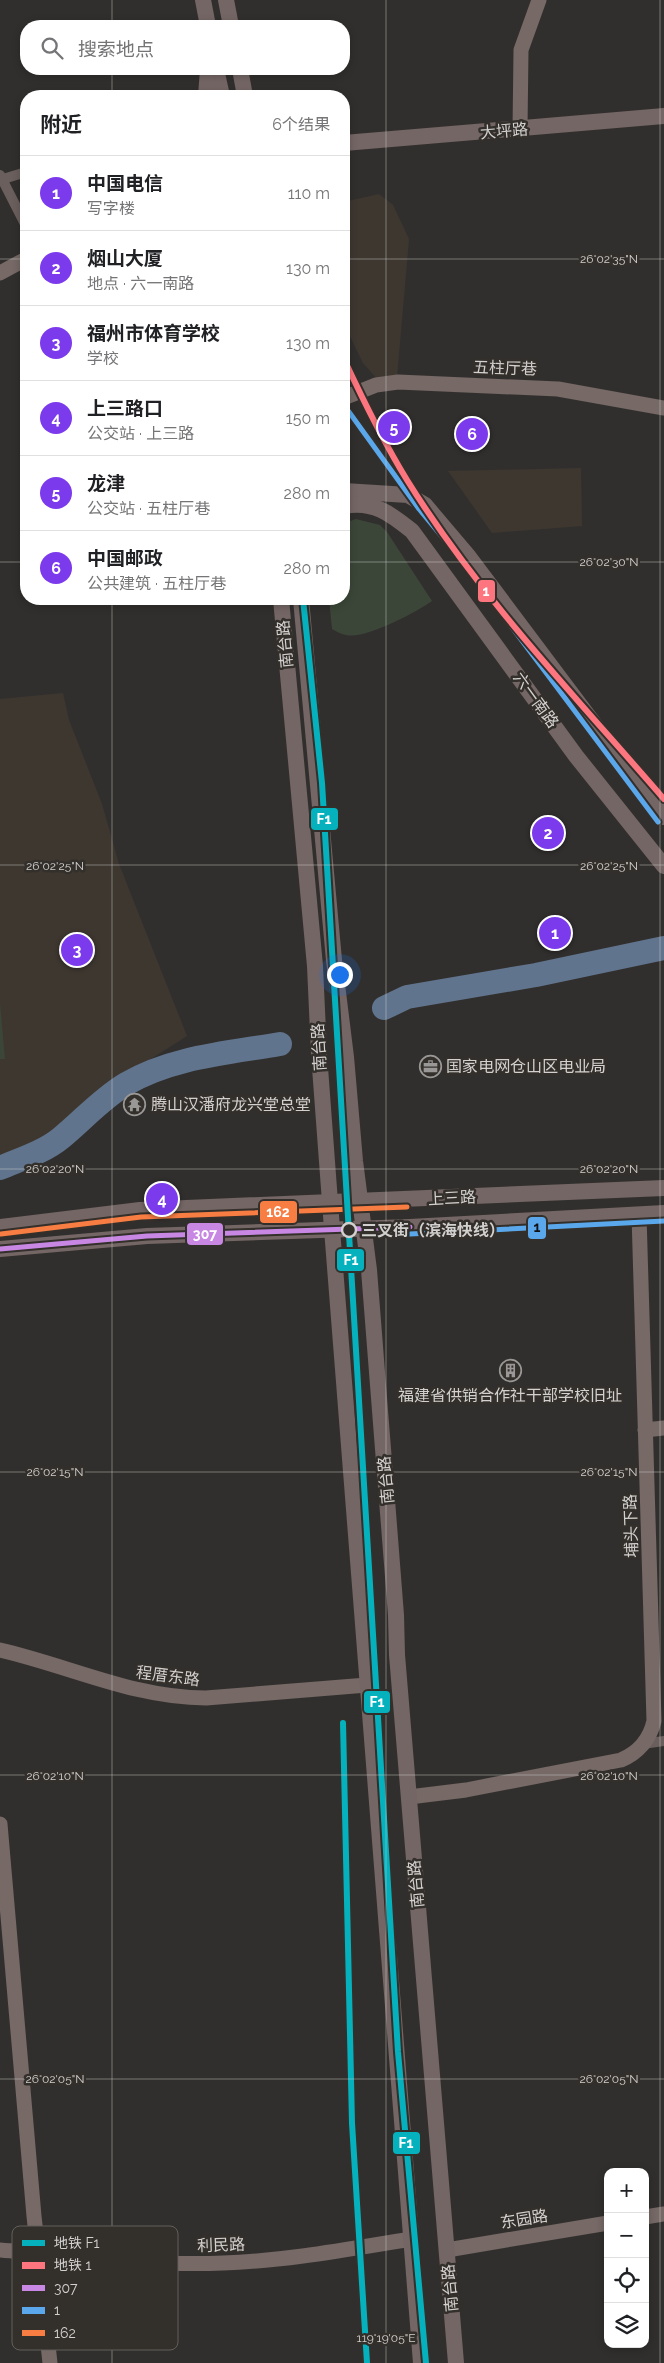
<!DOCTYPE html>
<html lang="zh">
<meta charset="utf-8">
<style>
:root{--surface:#fff;--page:#f6f6f6;--text:#202124;--muted:#757577;--line:#e0e0e0;--accent:#7c3aed}
body{margin:0;font-family:Raleway,"Noto Sans SC",sans-serif;background:var(--page);color:var(--text)}
.controls{position:absolute;right:15px;bottom:15px;display:grid;overflow:hidden;border-radius:10px;box-shadow:0 2px 8px #0003}
.controls button{width:45px;height:45px;display:grid;place-items:center;padding:0;border:0;border-bottom:1px solid var(--line);background:var(--surface);color:var(--text);font:25px sans-serif}
.you{position:absolute;left:339px;top:974px;width:18px;height:18px;margin:-12px;border:4px solid #fff;border-radius:50%;background:#1a73e8;box-shadow:0 0 0 8px #1a73e833}
.badge{display:grid;place-items:center;width:32px;height:32px;border-radius:50%;background:var(--accent);color:#fff;font-size:16px;font-weight:700}
.pin{position:absolute;translate:-50% -50%;border:2px solid #fff;box-shadow:0 1px 5px #0006}
.list{margin:0;padding:0;list-style:none}
h2{display:flex;justify-content:space-between;align-items:center;height:65px;margin:0;padding:0 20px;font-size:21px}
h2 small{font-size:16px;font-weight:400;color:var(--muted)}
.list li{display:grid;grid-template-columns:32px 1fr auto;gap:15px;align-items:center;box-sizing:border-box;height:75px;padding:0 20px;border-top:1px solid var(--line)}
.list b{display:block;font-size:19px;white-space:nowrap}
.list p{margin:0;font-size:16px;white-space:nowrap;color:var(--muted)}
.list em{font-size:16px;font-style:normal;color:var(--muted)}
.icon{flex:none;width:28px;height:28px;fill:none;stroke:currentColor;stroke-width:2;stroke-linecap:round;stroke-linejoin:round}
.map{position:relative;flex:none;width:664px;height:2363px;overflow:hidden}
.search{position:absolute;background:var(--surface);box-shadow:0 2px 8px #0003;left:20px;top:20px;width:330px;height:55px;display:flex;align-items:center;gap:12px;box-sizing:border-box;padding:0 18px;border-radius:20px;color:var(--muted);font-size:19px}
.panel{position:absolute;background:var(--surface);box-shadow:0 2px 8px #0003;left:20px;top:90px;width:330px;height:515px;border-radius:20px}
.map>svg:first-child{display:block}
</style>
<div class="map">
<svg width="664" height="2363" viewBox="0 0 664 2363">
<rect width="100%" height="100%" fill="#312f2d"/>
<g fill="#3e3730">
<path d="M379 194 393 205 409 239 397 377 379 381 363 363 344 324V204L348 201Z"/>
<path d="M581 468 582 526 492 533 448 471Z"/>
<path d="M63 693 69 720 102 804 119 864 187 1036 108 1086 53 1136 38 1146 0 1161V699Z"/>
</g>
<g fill="#3b4638">
<path d="M356 519 380 525 387 532 432 601C416 612 365 640 346 635 341 634 336 631 332 629L329 599H344V523Z"/>
<path d="M0 1003 5 1059H0Z"/>
</g>
<g fill="none" stroke-linecap="round" stroke-linejoin="round">
<g stroke="#61748d" stroke-width="24">
<path d="M384 1008 407 997 536 975 664 948"/>
<path d="M0 1168C21 1159 44 1152 61 1138 83 1120 101 1099 126 1084 172 1057 228 1053 280 1044"/>
</g>
<g stroke="#6a5f5c" stroke-width="10">
<path d="M0 175 26 226"/>
<path d="M0 180 26 172"/>
<path d="M643 1744 664 1741"/>
</g>
<g stroke="#766966" stroke-width="15">
<path d="M520 130 521 50 539 0"/>
<path d="M0 273 26 259"/>
<path d="M346 397 376 385 398 382 558 389 664 408"/>
<path d="M645 1430 664 1428"/>
<path d="M0 1650C70 1666 134 1698 206 1698L367 1685"/>
<path d="M409 1797 466 1790 621 1760C638 1753 650 1739 654 1721L639 1215"/>
<path d="M0 1824 34 2216 50 2363"/>
<path d="M645 2217 664 2214"/>
<path d="M0 2250C74 2256 149 2266 223 2263 286 2261 349 2249 411 2239"/>
<path d="M447 2250 608 2223"/>
</g>
<g stroke="#746664" stroke-width="16">
<path d="M203 0 208 26"/>
<path d="M226 0 231 26"/>
<path d="M216 69 222 96"/>
<path d="M240 69 245 96"/>
<path d="M206 96 208 69"/>
<path d="M344 143 664 116"/>
<path d="M344 491 408 495 425 505 469 557 664 817"/>
<path d="M344 506C373 500 391 514 412 531L576 756 664 866"/>
<path d="M281 599 315 966 319 1054 332 1229 421 2363"/>
<path d="M301 599 334 960 346 1057 355 1161 369 1270 396 1615 397 1655 456 2363"/>
<path d="M0 1227 140 1210 664 1188"/>
<path d="M0 1249 147 1236 410 1227 664 1213"/>
</g>
<defs>
<path id="bus-1" d="M0 1249 147 1236 410 1227"/>
<g id="bus-2">
<path d="M344 405 419 509 463 562 658 822"/>
<path d="M410 1234 664 1221"/>
</g>
<path id="bus-3" d="M1 1234 141 1217 407 1207"/>
</defs>
<use href="#bus-1" stroke="#332f2b" stroke-width="9"/>
<use href="#bus-2" stroke="#332f2b" stroke-width="9"/>
<use href="#bus-3" stroke="#332f2b" stroke-width="9"/>
<use href="#bus-1" stroke="#c787e3" stroke-width="5"/>
<use href="#bus-2" stroke="#5aa8eb" stroke-width="5"/>
<use href="#bus-3" stroke="#f77d43" stroke-width="5"/>
<defs>
<g id="metro-1">
<path d="M303 599 322 783 398 2052 426 2363"/>
<path d="M343 1723 352 2123 367 2363"/>
</g>
<path id="metro-2" d="M344 359C363 400 383 441 407 480 479 596 575 696 664 799"/>
</defs>
<use href="#metro-1" stroke="#332f2b" stroke-width="10"/>
<use href="#metro-2" stroke="#332f2b" stroke-width="10"/>
<use href="#metro-1" stroke="#06b1be" stroke-width="6"/>
<use href="#metro-2" stroke="#fd767f" stroke-width="6"/>
</g>
<path fill="none" stroke="#d3d1cf" stroke-width="1" stroke-opacity="0.45" d="M112 0V26M386 0V2363M660 0V2363M112 69V96M0 259H26M344 259H664M0 562H26M344 562H664M112 599V2363M0 865H664M0 1169H664M0 1472H664M0 1775H664M0 2079H664"/>
<defs>
<symbol id="office-ring" viewBox="-11 -11 22 22"><circle r="9.5" fill="#332f2b" stroke="#9a9896" stroke-width="1.5"/><path d="M-6-3h4V-5.5h4V-3h4V5H-6ZM-1-4.5V-3h2v-1.5ZM-6 0V1H6V0Z" fill="#9a9896"/></symbol>
<symbol id="temple-ring" viewBox="-11 -11 22 22"><circle r="9.5" fill="#332f2b" stroke="#9a9896" stroke-width="1.5"/><path d="M0-6L5-2H3V0L6.5 2.5H4V6H1.5V3h-3V6H-4V2.5H-6.5L-3 0V-2H-5Z" fill="#9a9896"/></symbol>
<symbol id="building-ring" viewBox="-11 -11 22 22"><circle r="9.5" fill="#332f2b" stroke="#9a9896" stroke-width="1.5"/><path d="M-4-6H4V6H1V3H-1V6H-4ZM-2.5-4.3h1.7v1.8h-1.7ZM.8-4.3h1.7v1.8H.8ZM-2.5-1h1.7V.8h-1.7ZM.8-1h1.7V.8H.8Z" fill="#9a9896"/></symbol>
</defs>
<g fill-rule="evenodd">
<use href="#office-ring" x="418" y="1054" width="25" height="25"/>
<use href="#temple-ring" x="122" y="1092" width="25" height="25"/>
<use href="#building-ring" x="498" y="1358" width="25" height="25"/>
</g>
<circle fill="#332f2b" stroke="#d3d1cf" stroke-width="2.5" cx="349" cy="1230" r="7"/>
<g text-anchor="middle" dominant-baseline="central" stroke-width="5" stroke-linejoin="round" paint-order="stroke">
<g font-size="16" fill="#d3d1cf" stroke="#332f2b">
<text transform="translate(504 131) rotate(-5)">大坪路</text>
<text transform="translate(505 368) rotate(2)">五柱厅巷</text>
<text transform="translate(285 644) rotate(-95)">南台路</text>
<text transform="translate(536 700) rotate(54)">六一南路</text>
<text transform="translate(319 1047) rotate(-93)">南台路</text>
<text transform="translate(452 1198) rotate(-3)">上三路</text>
<text transform="translate(386 1480) rotate(-95)">南台路</text>
<text transform="translate(631 1526) rotate(-92)">埔头下路</text>
<text transform="translate(168 1676) rotate(7)">程厝东路</text>
<text transform="translate(416 1884) rotate(-95)">南台路</text>
<text transform="translate(524 2219) rotate(-9)">东园路</text>
<text transform="translate(221 2245) rotate(-2)">利民路</text>
<text transform="translate(450 2288) rotate(-95)">南台路</text>
</g>
<g font-size="16" fill="#d3d1cf" stroke="#332f2b" text-anchor="start">
<text x="446" y="1066">国家电网仓山区电业局</text>
<text x="151" y="1104">腾山汉潘府龙兴堂总堂</text>
<text x="510" y="1395" text-anchor="middle">福建省供销合作社干部学校旧址</text>
</g>
<g font-size="16" font-weight="bold" fill="#d3d1cf" stroke="#332f2b" text-anchor="start">
<text x="361" y="1230">三叉街（滨海快线）</text>
</g>
</g>
<rect x="12" y="2226" width="166" height="124" rx="8" fill="#332f2b" stroke="#63605c" stroke-width="1"/>
<rect x="22" y="2240" width="23" height="6" fill="#06b1be"/>
<rect x="22" y="2262" width="23" height="7" fill="#fd767f"/>
<rect x="22" y="2285" width="23" height="6" fill="#c787e3"/>
<rect x="22" y="2307" width="23" height="7" fill="#5aa8eb"/>
<rect x="22" y="2330" width="23" height="6" fill="#f77d43"/>
<g font-size="14" fill="#d3d1cf">
<text x="54" y="2248">地铁 F1</text>
<text x="54" y="2270">地铁 1</text>
<text x="54" y="2293">307</text>
<text x="54" y="2315">1</text>
<text x="54" y="2338">162</text>
</g>
<g font-size="12" text-anchor="middle" fill="#d3d1cf" stroke="#332f2b" stroke-width="5" stroke-linejoin="round" paint-order="stroke">
<text x="609" y="263">26°02'35"N</text>
<text x="609" y="566">26°02'30"N</text>
<text x="55" y="870">26°02'25"N</text>
<text x="609" y="870">26°02'25"N</text>
<text x="55" y="1173">26°02'20"N</text>
<text x="609" y="1173">26°02'20"N</text>
<text x="55" y="1476">26°02'15"N</text>
<text x="609" y="1476">26°02'15"N</text>
<text x="55" y="1780">26°02'10"N</text>
<text x="609" y="1780">26°02'10"N</text>
<text x="55" y="2083">26°02'05"N</text>
<text x="609" y="2083">26°02'05"N</text>
<text x="386" y="2342">119°19'05"E</text>
</g>
<g stroke="#332f2b" stroke-width="2">
<rect x="477" y="579" width="19" height="24" rx="5" fill="#fd767f"/>
<rect x="310" y="807" width="29" height="24" rx="5" fill="#06b1be"/>
<rect x="259" y="1200" width="39" height="24" rx="5" fill="#f77d43"/>
<rect x="527" y="1216" width="20" height="24" rx="5" fill="#5aa8eb"/>
<rect x="186" y="1222" width="38" height="24" rx="5" fill="#c787e3"/>
<rect x="336" y="1248" width="29" height="24" rx="5" fill="#06b1be"/>
<rect x="363" y="1690" width="28" height="24" rx="5" fill="#06b1be"/>
<rect x="392" y="2131" width="29" height="24" rx="5" fill="#06b1be"/>
</g>
<g font-size="14" text-anchor="middle" font-weight="bold" fill="#fff">
<text x="486" y="596">1</text>
<text x="324" y="824">F1</text>
<text x="278" y="1217">162</text>
<text x="205" y="1239">307</text>
<text x="351" y="1265">F1</text>
<text x="377" y="1707">F1</text>
<text x="406" y="2148">F1</text>
</g>
<g font-size="14" text-anchor="middle" font-weight="bold" fill="#111">
<text x="537" y="1232">1</text>
</g>
</svg>
<div class="controls">
<button>+</button>
<button>−</button>
<button><svg class="icon" aria-label="locate" viewBox="0 0 24 24"><circle cx="12" cy="12" r="6"/><path d="M12 2v4M12 18v4M2 12h4M18 12h4"/></svg></button>
<button><svg class="icon" aria-label="layers" viewBox="0 0 24 24"><path d="M12 4l9 5-9 5-9-5zM3 14l9 5 9-5"/></svg></button>
</div>
<div class="you"></div>
<div class="pin badge" style="left:555px;top:933px">1</div>
<div class="pin badge" style="left:548px;top:833px">2</div>
<div class="pin badge" style="left:77px;top:950px">3</div>
<div class="pin badge" style="left:162px;top:1199px">4</div>
<div class="pin badge" style="left:394px;top:427px">5</div>
<div class="pin badge" style="left:472px;top:434px">6</div>
<div class="search"><svg class="icon" aria-label="search" viewBox="0 0 24 24"><circle cx="10" cy="10" r="6"/><path d="M15 15l6 6"/></svg>搜索地点</div>
<section class="panel">
<h2>附近<small>6个结果</small></h2>
<ul class="list">
<li><span class="badge">1</span><div><b>中国电信</b><p>写字楼</p></div><em>110 m</em></li>
<li><span class="badge">2</span><div><b>烟山大厦</b><p>地点 · 六一南路</p></div><em>130 m</em></li>
<li><span class="badge">3</span><div><b>福州市体育学校</b><p>学校</p></div><em>130 m</em></li>
<li><span class="badge">4</span><div><b>上三路口</b><p>公交站 · 上三路</p></div><em>150 m</em></li>
<li><span class="badge">5</span><div><b>龙津</b><p>公交站 · 五柱厅巷</p></div><em>280 m</em></li>
<li><span class="badge">6</span><div><b>中国邮政</b><p>公共建筑 · 五柱厅巷</p></div><em>280 m</em></li>
</ul>
</section>
</div>
